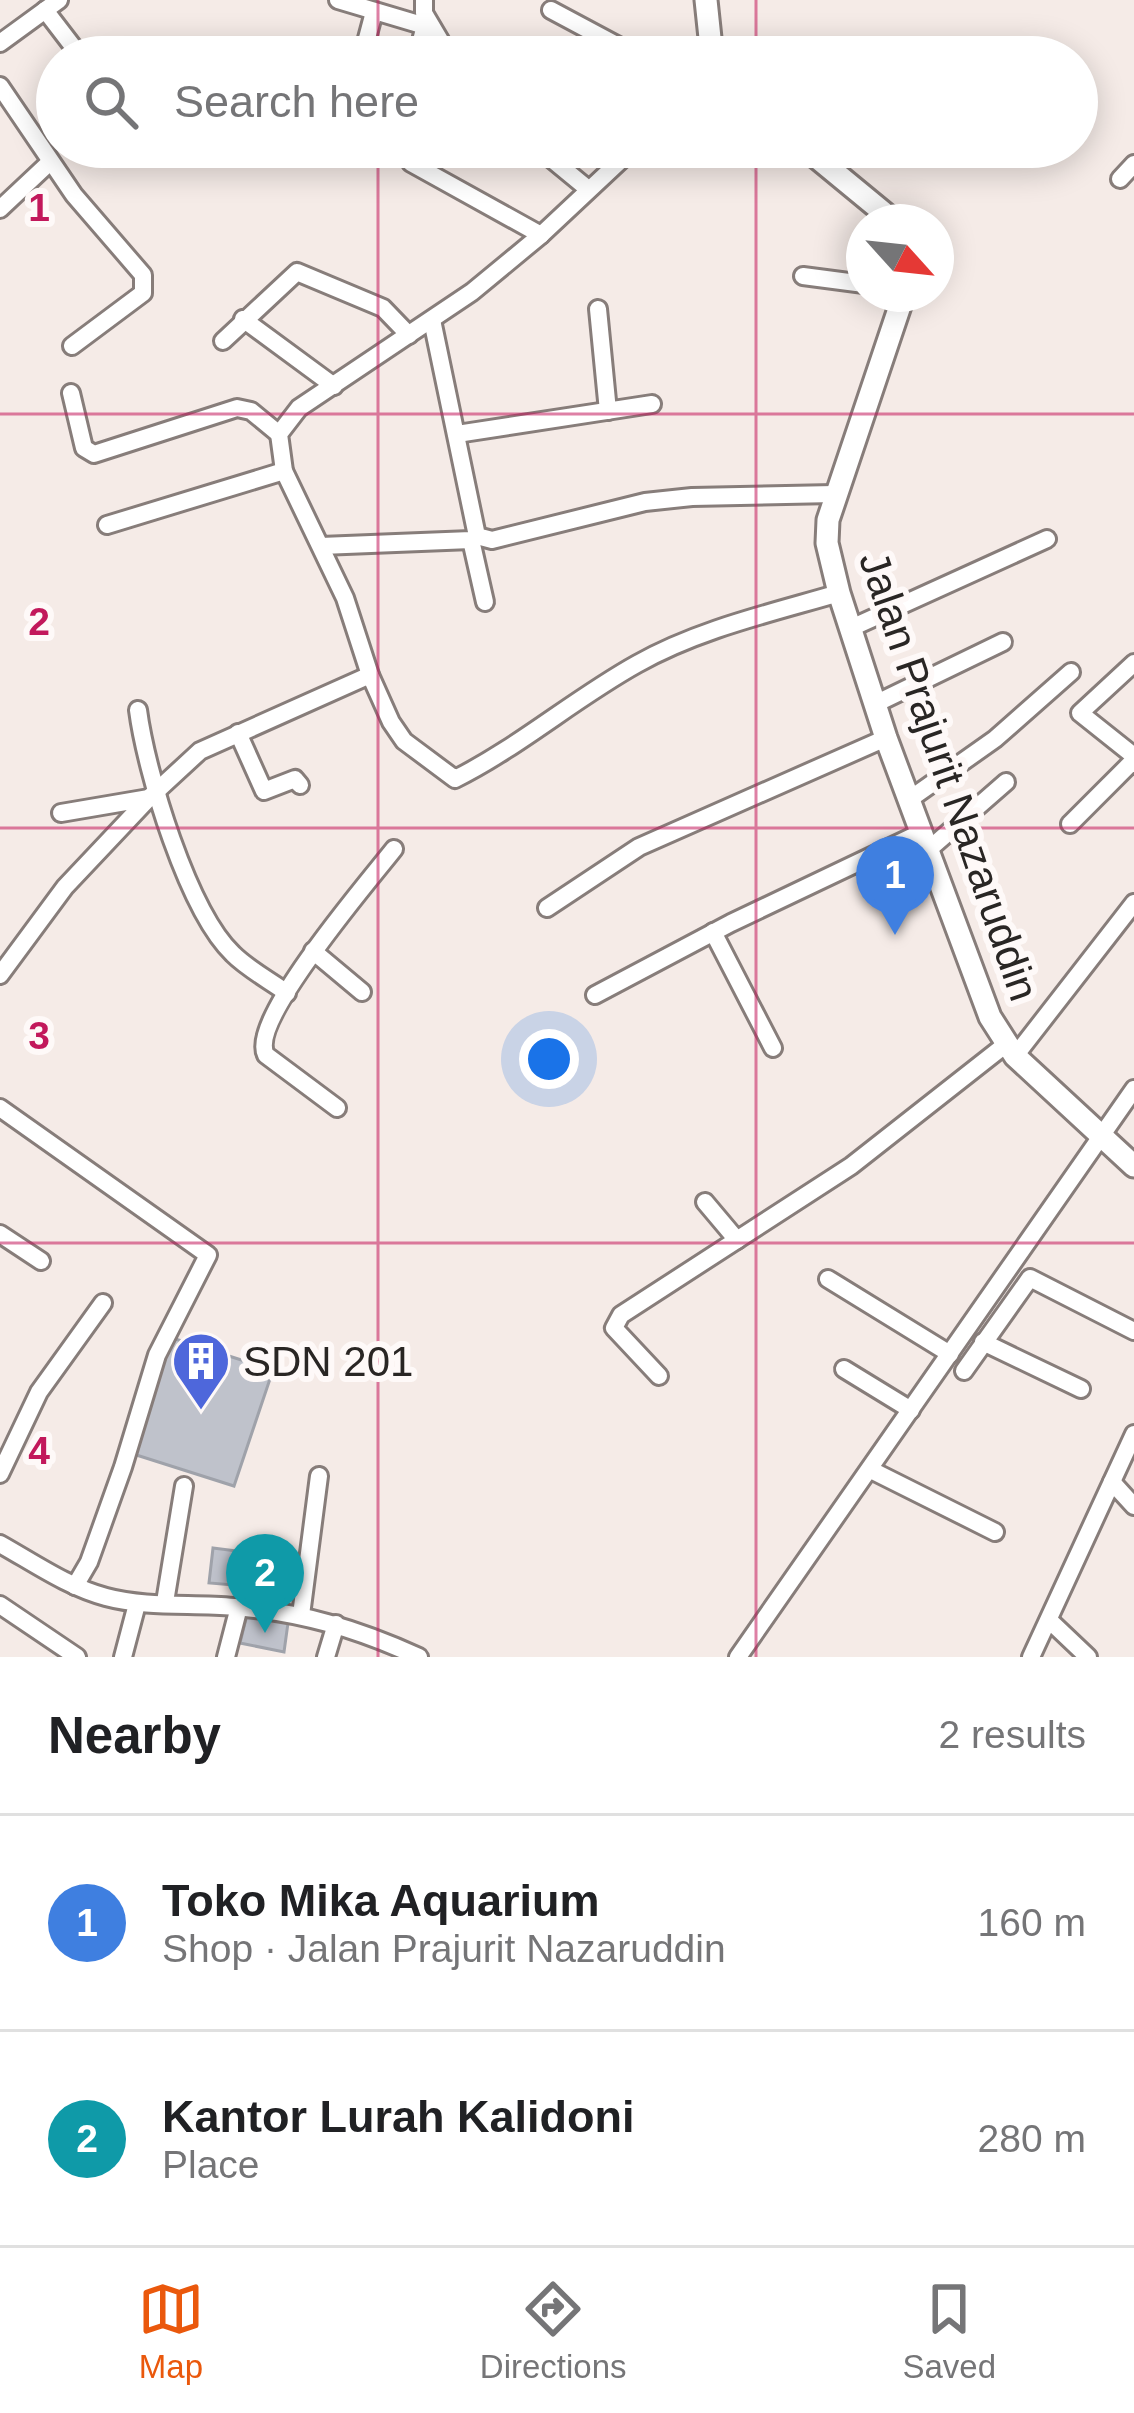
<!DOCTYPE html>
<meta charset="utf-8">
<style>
:root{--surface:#fff;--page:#f2f2f2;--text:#202124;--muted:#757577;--line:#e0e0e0;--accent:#ea580c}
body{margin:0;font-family:Helvetica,sans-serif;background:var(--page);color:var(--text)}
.compass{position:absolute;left:846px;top:204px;width:108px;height:108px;border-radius:50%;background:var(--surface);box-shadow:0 6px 30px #0003;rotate:117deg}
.you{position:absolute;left:549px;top:1059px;width:42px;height:42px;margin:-30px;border:9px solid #fff;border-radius:50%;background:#1a73e8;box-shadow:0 0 0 18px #1a73e833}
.badge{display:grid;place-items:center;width:78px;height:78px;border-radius:50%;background:var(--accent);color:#fff;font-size:39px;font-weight:700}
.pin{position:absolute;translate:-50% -99px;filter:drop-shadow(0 3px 6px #0008)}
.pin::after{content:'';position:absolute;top:63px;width:42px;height:36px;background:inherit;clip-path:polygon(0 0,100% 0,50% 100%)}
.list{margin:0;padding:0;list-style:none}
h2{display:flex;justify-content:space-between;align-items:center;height:156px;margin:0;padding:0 48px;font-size:51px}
h2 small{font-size:39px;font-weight:400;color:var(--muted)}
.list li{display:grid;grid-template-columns:78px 1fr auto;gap:36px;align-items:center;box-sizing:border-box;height:216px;padding:0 48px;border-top:3px solid var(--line)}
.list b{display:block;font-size:45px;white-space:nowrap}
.list p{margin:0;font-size:39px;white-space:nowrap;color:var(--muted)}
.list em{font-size:39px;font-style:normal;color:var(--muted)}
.icon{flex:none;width:66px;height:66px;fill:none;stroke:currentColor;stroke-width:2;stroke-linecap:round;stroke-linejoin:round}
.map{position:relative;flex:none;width:1134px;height:1657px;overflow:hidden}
.search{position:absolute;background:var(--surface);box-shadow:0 6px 30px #0003;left:36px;right:36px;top:36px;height:132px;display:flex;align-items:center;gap:30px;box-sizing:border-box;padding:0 42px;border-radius:66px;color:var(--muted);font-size:45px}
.sheet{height:588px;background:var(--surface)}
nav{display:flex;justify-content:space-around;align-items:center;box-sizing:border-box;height:168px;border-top:3px solid var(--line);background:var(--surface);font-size:33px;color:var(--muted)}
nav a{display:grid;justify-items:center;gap:6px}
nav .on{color:var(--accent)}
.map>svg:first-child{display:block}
</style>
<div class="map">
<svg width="1134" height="1657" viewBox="0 0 1134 1657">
<rect width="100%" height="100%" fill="#f5ebe7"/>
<g fill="#bfc2cb" stroke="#9fa2aa" stroke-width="3">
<path d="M166 1336 273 1370 234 1486 130 1453Z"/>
<path d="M213 1548 237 1551 233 1585 209 1583Z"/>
<path d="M247 1615 288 1623 284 1652 240 1643Z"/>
</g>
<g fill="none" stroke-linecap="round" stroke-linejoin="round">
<defs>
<g id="minor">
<path d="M338 0 432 28"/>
<path d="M424 0V13L450 57"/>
<path d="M45 10 81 57"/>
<path d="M551 10 639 57"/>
<path d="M0 43 59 0"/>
<path d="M362 57 374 12"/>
<path d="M417 57 425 25"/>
<path d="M0 86 74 195 143 275V293L72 346"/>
<path d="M537 147 588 189"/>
<path d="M635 147 541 235 472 292 299 408 279 434 284 471 345 598 370 675 391 722 404 741 455 779C519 747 574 699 637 664 699 629 771 613 839 593"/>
<path d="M411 163 541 235"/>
<path d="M1120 179 1134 164"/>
<path d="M0 209 50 162"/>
<path d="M803 276 864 284"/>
<path d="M598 309 608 411"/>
<path d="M243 319 334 386"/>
<path d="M432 320 477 536 492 540 645 502 692 497 834 494"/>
<path d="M223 341 297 272 383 308 409 335"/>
<path d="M71 393 84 448 94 454 237 408 251 411 279 434"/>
<path d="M457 434 652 404"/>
<path d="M107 525 284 471"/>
<path d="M471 540 485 602"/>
<path d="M321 546 471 540 477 536"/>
<path d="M851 628 1047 539"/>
<path d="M1134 663 1080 713 1134 756"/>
<path d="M875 704 1003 642"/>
<path d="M138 710C146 772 188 911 233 954 248 969 269 980 287 993"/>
<path d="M238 733 264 791 295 779 300 785"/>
<path d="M910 799 995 739 1071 672"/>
<path d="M61 813 149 798"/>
<path d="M1070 824 1134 760"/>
<path d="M927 851 1006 782"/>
<path d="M547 908 639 847 886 738"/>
<path d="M713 932 773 1048"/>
<path d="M313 951 362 992"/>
<path d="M0 975 65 887 149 798 200 751 370 675"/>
<path d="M595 995 731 923 920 833"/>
<path d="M1015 1056 1134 903"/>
<path d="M0 1108 208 1255 157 1355 123 1467 89 1562 75 1586"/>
<path d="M337 1108 266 1055C248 1021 369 881 394 849"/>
<path d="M705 1202 737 1240"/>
<path d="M0 1234 41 1261"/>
<path d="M828 1279 950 1354"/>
<path d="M983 1342 1081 1389"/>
<path d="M844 1369 911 1410"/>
<path d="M964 1371 1030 1278 1134 1331"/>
<path d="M659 1376 614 1328 621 1315 851 1166 1005 1045"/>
<path d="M871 1470 995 1532"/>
<path d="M0 1474 39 1392 103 1303"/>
<path d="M1112 1482 1134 1506"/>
<path d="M0 1544C34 1563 68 1587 106 1597 147 1608 192 1603 234 1607 301 1612 358 1629 419 1657"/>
<path d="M165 1602 184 1486"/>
<path d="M0 1605 77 1657"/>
<path d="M301 1615 319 1476"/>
<path d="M1049 1620 1088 1657"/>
<path d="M123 1657 137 1604"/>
<path d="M226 1657 239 1607"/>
<path d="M326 1657 336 1624"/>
<path d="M738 1657 1134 1089"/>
<path d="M1031 1657 1134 1434"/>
</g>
<g id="tertiary">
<path d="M706 0 712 57"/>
<path d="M804 147 895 222"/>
<path d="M904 294 828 520 827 543 839 593 886 738 990 1017 1015 1056 1134 1166"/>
</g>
</defs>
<use href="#minor" stroke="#877d7a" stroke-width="22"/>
<use href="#tertiary" stroke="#877d7a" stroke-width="27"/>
<use href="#minor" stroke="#fff" stroke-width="16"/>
<use href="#tertiary" stroke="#fff" stroke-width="21"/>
</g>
<path fill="none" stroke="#c2185b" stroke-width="3" stroke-opacity="0.55" d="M378 0V57M756 0V57M378 147V1657M756 147V1657M0 414H1134M0 828H1134M0 1243H1134"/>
<defs>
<symbol id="building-pin" viewBox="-11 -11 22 30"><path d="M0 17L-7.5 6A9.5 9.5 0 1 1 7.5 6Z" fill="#4e67db" stroke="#fef9f8"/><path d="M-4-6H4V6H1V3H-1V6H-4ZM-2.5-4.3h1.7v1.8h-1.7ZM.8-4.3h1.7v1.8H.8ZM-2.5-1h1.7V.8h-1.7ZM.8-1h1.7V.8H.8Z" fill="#fff"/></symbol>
</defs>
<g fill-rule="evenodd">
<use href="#building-pin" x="168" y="1328" width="66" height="90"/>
</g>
<g text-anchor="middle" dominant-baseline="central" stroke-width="12" stroke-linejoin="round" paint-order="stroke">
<g font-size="42" fill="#292624" stroke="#fef9f8">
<text transform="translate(949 776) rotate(71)">Jalan Prajurit Nazaruddin</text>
</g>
<g font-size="42" fill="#292624" stroke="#fef9f8" text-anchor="start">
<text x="243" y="1361">SDN 201</text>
</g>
</g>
<g font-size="39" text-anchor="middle" font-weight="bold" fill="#c2185b" stroke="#fef9f8" stroke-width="12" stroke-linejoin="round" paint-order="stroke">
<text x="39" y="221">1</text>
<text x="39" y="635">2</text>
<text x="39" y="1049">3</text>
<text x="39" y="1464">4</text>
</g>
</svg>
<svg class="compass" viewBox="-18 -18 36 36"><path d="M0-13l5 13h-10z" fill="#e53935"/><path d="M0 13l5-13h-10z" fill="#757577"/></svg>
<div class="you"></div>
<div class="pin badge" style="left:895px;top:935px;background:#3f7fe0">1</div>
<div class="pin badge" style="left:265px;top:1633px;background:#0f9aa8">2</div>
<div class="search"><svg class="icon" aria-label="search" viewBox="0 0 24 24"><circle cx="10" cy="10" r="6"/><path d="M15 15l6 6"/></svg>Search here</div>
</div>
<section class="sheet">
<h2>Nearby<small>2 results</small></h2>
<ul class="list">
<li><span class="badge" style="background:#3f7fe0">1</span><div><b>Toko Mika Aquarium</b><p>Shop · Jalan Prajurit Nazaruddin</p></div><em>160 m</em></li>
<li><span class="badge" style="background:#0f9aa8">2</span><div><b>Kantor Lurah Kalidoni</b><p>Place</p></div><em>280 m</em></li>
</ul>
</section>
<nav>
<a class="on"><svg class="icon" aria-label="map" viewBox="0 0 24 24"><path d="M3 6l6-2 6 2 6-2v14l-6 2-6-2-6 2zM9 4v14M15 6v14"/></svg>Map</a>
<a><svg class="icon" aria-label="directions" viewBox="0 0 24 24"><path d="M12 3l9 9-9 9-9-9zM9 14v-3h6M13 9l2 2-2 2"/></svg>Directions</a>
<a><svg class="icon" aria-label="saved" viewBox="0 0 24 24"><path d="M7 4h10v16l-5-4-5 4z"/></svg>Saved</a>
</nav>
